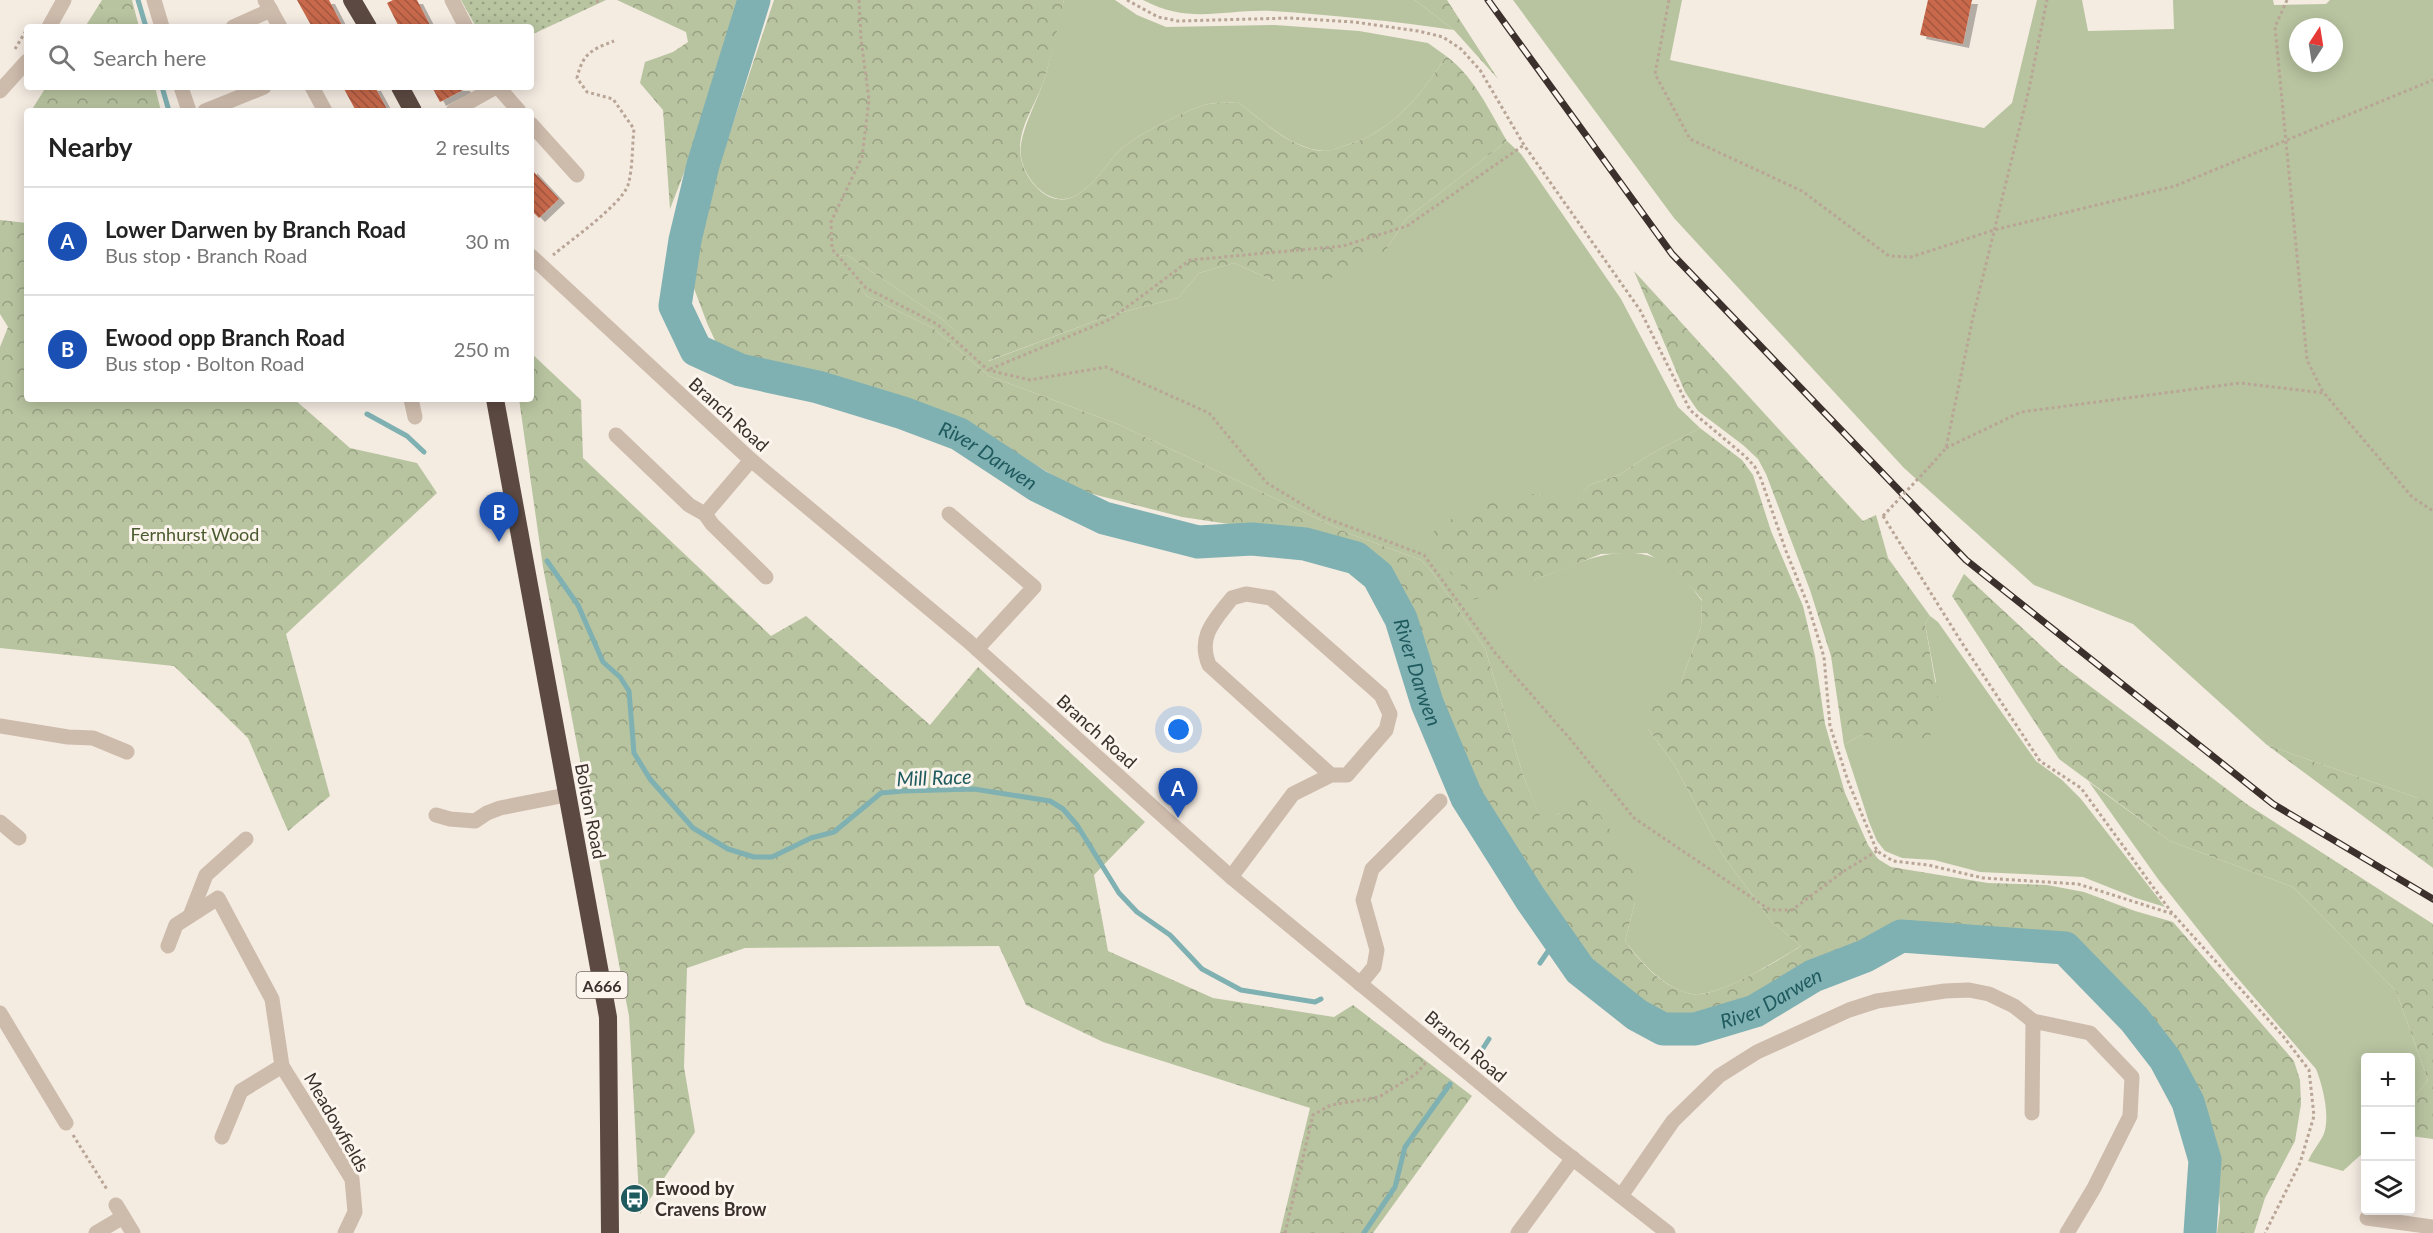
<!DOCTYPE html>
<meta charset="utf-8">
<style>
:root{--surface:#fff;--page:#f2f2f2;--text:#222;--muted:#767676;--line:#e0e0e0;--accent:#0b8043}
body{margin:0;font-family:Lato,sans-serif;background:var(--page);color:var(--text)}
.controls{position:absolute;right:18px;bottom:18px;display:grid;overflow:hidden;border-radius:6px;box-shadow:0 3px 15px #0003}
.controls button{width:54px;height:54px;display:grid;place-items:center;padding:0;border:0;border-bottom:2px solid var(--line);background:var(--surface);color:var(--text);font:30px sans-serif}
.compass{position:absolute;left:2289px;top:18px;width:54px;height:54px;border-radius:50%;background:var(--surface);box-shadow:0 3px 15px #0003;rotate:12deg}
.you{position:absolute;left:1179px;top:730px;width:21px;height:21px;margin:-15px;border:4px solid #fff;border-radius:50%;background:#1a73e8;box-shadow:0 0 0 9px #1a73e833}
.badge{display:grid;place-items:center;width:39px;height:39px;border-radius:50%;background:var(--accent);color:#fff;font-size:20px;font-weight:700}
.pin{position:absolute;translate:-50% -50px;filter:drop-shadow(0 2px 3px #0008)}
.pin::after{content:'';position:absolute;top:32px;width:21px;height:18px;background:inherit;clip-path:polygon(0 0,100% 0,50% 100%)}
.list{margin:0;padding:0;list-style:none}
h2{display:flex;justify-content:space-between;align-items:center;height:78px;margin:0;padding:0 24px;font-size:26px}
h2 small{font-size:20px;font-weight:400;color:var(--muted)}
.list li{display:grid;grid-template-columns:39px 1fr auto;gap:18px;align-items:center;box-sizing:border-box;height:108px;padding:0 24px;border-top:2px solid var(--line)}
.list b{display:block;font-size:22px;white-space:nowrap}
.list p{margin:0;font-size:20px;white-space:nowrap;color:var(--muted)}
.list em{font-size:20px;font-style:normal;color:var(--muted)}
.icon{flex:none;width:33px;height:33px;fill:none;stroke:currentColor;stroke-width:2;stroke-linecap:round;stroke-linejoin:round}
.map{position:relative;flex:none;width:2433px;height:1233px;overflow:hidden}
.search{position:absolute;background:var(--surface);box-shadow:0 3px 15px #0003;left:24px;top:24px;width:510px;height:66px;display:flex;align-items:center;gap:15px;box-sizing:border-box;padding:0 21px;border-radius:6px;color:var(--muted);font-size:22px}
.panel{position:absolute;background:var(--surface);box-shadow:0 3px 15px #0003;left:24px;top:108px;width:510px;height:294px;border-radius:6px}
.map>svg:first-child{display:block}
</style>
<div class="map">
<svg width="2433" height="1233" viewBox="0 0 2433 1233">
<defs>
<pattern id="forest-crowns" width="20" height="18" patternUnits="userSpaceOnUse" patternTransform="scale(1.5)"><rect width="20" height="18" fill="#b8c4a0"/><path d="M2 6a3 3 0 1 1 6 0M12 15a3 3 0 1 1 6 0" fill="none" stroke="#97a083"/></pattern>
<pattern id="garden-dots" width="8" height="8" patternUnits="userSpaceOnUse" patternTransform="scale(1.5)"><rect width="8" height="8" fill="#b8c4a0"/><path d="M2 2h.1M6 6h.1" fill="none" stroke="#97a083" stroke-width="1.8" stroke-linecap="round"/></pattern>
<pattern id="building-back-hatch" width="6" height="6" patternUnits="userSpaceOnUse" patternTransform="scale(1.5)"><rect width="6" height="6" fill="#c8694b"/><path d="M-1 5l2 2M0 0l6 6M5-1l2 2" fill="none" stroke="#a4573f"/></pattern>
<filter id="shadow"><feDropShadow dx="6" dy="4" stdDeviation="0" flood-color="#0004"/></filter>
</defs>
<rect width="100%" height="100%" fill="#f4ebe1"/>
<g fill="#b8c4a0" fill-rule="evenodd">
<path d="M1064 0H1115L1137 15 1166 27 1275 25 1359 31 1428 43 1446 56C1422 94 1392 132 1347 145 1340 147 1331 151 1325 151 1292 150 1262 120 1238 102 1226 103 1212 102 1201 106 1181 113 1132 137 1118 152 1104 167 1095 184 1077 195 1047 212 1016 171 1021 144 1025 121 1037 102 1044 80 1052 54 1057 26 1064 0Z"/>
<path d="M1143 0H1415L1454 30C1393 21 1333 15 1272 11 1223 9 1190 25 1143 0Z"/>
<path d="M1513 0H1682L1670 60 1984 128 2012 103 2037 0H2082L2088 31 2174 29 2173 0H2273L2274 5 2326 4 2330 0H2433V798H2418L2267 745 2133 624 2034 585 1904 468 1674 218ZM2298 27H2334V63H2298Z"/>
<path d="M1507 141 1521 154 1621 299 1678 407 1700 428 1649 455 1619 475 1589 485 1576 502 1539 494 1534 580C1583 561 1636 532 1682 575 1689 582 1695 592 1702 601L1701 627 1681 682 1648 729 1674 764 1722 854 1772 922 1801 946C1777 960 1719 998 1692 994 1663 988 1642 963 1625 941L1635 902 1560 813 1542 822 1523 775 1485 648 1432 572 1421 560 1348 533 1120 425 989 376 933 328 867 296 830 256 847 255 942 319 989 361 1111 315 1178 298 1199 273 1234 263 1274 281 1386 250 1406 219Z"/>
<path d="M1930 616 1938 622 2036 761 2062 780 2081 799 2165 907 2136 898 2083 877 1980 872 1934 860 1902 858 1885 851 1877 841 1869 822 1844 745 1861 735 1876 736 1936 682 1925 624Z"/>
<path d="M2089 782 2170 841 2293 887 2396 991 2428 1080 2411 1102 2410 1058H2366L2365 1151 2343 1171 2308 1161C2312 1152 2318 1145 2323 1136 2331 1119 2323 1086 2316 1069L2228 967 2158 879Z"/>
</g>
<g fill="url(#forest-crowns)">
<path d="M102 0H132L139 27H85Z"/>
<path d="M617 0H745L709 117 689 160 670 209 663 110 640 83 645 62 673 52 688 42 686 32Z"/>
<path d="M774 0H1064C1058 27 1052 54 1044 80 1037 102 1020 124 1020 149 1020 176 1048 212 1077 195 1095 184 1104 167 1118 152 1132 137 1181 113 1201 106 1212 102 1226 103 1238 102 1262 120 1292 150 1324 151 1331 151 1340 147 1347 145 1392 132 1422 94 1446 56 1474 76 1490 112 1507 141L1406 219 1386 250 1350 272 1307 285 1274 281 1234 263 1199 273 1178 298 1111 315 988 361 942 319 847 255 831 256 867 296 933 328 989 376 1120 425 1348 533 1421 560 1432 572 1485 648 1523 775 1542 821 1560 813 1579 797 1592 803 1621 846 1635 875V902L1625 941C1642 964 1663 988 1692 994 1717 998 1779 960 1801 946L1772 922 1722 854 1674 764 1648 729V712L1665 687 1681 682 1701 627 1702 600 1681 574 1647 553 1601 554 1534 580 1473 600 1430 548 1434 531C1464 508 1500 493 1538 494 1551 495 1564 499 1576 501L1589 485 1619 475 1649 455 1700 428 1742 460 1753 475 1771 531 1803 606 1815 656 1825 724 1845 793 1868 845 1878 859 1891 867 1988 883 2047 885 2084 892 2135 911 2173 922 2294 1061 2300 1080 2301 1104 2295 1141 2265 1198 2254 1233H2217L2220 1210 2217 1157 2194 1095 2177 1064 2142 1019 2068 943 1900 930 1751 1005 1686 1022 1661 1020 1631 1006 1600 976 1472 789 1414 628 1389 580 1362 556 1328 539 1182 517 1077 490 955 416 897 395 783 369 719 349 707 323 689 275 710 192Z"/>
<path d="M1415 0H1447L1498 79 1454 30Z"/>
<path d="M46 87H155L161 111H31Z"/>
<path d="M0 220 27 223V399H294L350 448 417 463 437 493 286 634 330 796 288 831 248 738 174 666 0 648V347L8 327 0 314Z"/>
<path d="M1634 271 1863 521 1876 515 1888 558 1930 616 1925 624 1940 709 1930 736 1907 743 1861 735 1844 745 1831 656 1810 590 1766 474 1758 459 1743 445 1698 411 1685 392Z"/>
<path d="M531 353 581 400 583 458 771 636 806 616 930 725 978 667 1145 822 1094 875 1108 951 1213 998 1334 1017 1353 1005 1472 1096 1373 1233H1280L1310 1108 1103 1042 1026 1005 999 946 745 948 687 968 684 1067 695 1132 640 1214 629 1016 543 567 519 399H531Z"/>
<path d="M1964 574 2062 665 2248 805 2433 924V1139L2411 1136V1102L2428 1080 2396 991 2293 887 2170 841 2059 759 1952 596Z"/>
<path d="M2267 745 2418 798H2433V868Z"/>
</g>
<path fill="url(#garden-dots)" d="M461 0H606L531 35V27H476Z"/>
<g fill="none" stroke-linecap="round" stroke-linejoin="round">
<g stroke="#7fb0b2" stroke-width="5">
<path d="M138 0 146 27"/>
<path d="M162 87 169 111"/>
<path d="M367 414 407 436 424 452"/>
<path d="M547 561 578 605 603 662 620 677 629 691 634 753 650 779 693 828 728 849 754 857H772L811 838 834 832 881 793 903 791 974 789 1050 801 1063 809 1077 825 1119 893 1137 912 1170 935 1202 969 1241 990 1315 1002 1321 999"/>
<path d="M1540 963 1557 938"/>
<path d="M1480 1053 1489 1039"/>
<path d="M1364 1233 1395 1187 1405 1147 1450 1084"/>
</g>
<path stroke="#7fb0b2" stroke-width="33" id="s1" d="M754 0 703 165 685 240 675 306 696 350 740 370 818 387 903 413 959 434 1038 486 1104 518 1198 542 1252 539 1305 544 1356 558 1378 576 1401 619 1427 703 1467 798 1530 898 1580 970 1637 1015 1663 1029H1695L1755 1011 1813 976 1865 956 1901 936 2065 948 2134 1019 2165 1059 2188 1102 2205 1160 2200 1233"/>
</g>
<g fill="url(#building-back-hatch)" filter="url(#shadow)">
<path d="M297 0H329L343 27H312Z"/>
<path d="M393 0H417L431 27H399L387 3Z"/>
<path d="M1928 0H1972L1963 44 1920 35Z"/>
<path d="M343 87H375L388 111H356Z"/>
<path d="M432 87H464L465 89 440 102Z"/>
<path d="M531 169 559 199 539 218 531 210Z"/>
</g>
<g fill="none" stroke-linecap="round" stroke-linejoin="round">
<g stroke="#b9a596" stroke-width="3" stroke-dasharray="3 3" stroke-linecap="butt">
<path d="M597 0 598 3"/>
<path d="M859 0 861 39 869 100 862 157 831 222 832 249 866 288 937 324 988 370 1030 380 1106 367 1209 413 1267 483 1323 517 1424 555 1496 654 1571 740 1634 818 1770 910H1792L1844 871 1877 851"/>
<path d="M1127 0 1158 17 1178 21 1290 18 1354 22 1418 31 1443 37 1461 49 1480 70 1524 145 1640 310 1690 410 1746 457 1755 467 1761 479 1786 551 1808 605 1824 657 1830 726 1848 781 1877 851 1893 861 1928 865 1983 878 2078 884 2173 914 2283 1036 2309 1070 2314 1116 2300 1163 2265 1233"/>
<path d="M1669 0 1655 74 1690 139 1802 191 1889 256 1911 257 1994 230 2175 186 2433 80"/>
<path d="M2287 0 2275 27 2307 360 2323 392"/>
<path d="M15 49 27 29"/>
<path d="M553 255C571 240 621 205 628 185 633 168 632 146 634 129L613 99 587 92 577 78C583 53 591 50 614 41"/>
<path d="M990 369 1111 319 1190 260 1343 246 1407 226 1524 145"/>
<path d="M1946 448 2021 412 2240 383 2324 393 2412 497 2433 511"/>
<path d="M1931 465 1946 448 1973 317 2029 89 2047 0"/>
<path d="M1883 516 1962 643 2040 761 2081 788 2172 913"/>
<path d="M73 1135 108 1191"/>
<path d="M1285 1233 1313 1115 1331 1105 1379 1097 1416 1074 1427 1061"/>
</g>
<g stroke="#cdbbac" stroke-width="15">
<path d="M154 0 162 27"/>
<path d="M265 0 280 27"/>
<path d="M452 0 466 27"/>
<path d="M49 27 64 0"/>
<path d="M233 27 271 10"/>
<path d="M181 87 189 111"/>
<path d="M312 87 325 111"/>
<path d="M498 87 519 111"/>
<path d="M0 91 27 61"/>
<path d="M205 111 264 87"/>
<path d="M453 111 496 87"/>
<path d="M531 124 577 175"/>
<path d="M531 256 751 460 968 641 1231 877 1553 1143 1668 1233"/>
<path d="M411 399 415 417"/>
<path d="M616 435 689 505 705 514 751 460"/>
<path d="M705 514 712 524 766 577"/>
<path d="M949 514 1034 587 977 649"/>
<path d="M0 726 68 737 93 738 127 752"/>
<path d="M436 815 450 819 475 821 487 813 500 808 566 795"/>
<path d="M0 822 19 838"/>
<path d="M1231 877 1293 794 1331 775H1347L1386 730 1390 714 1381 695 1271 598 1246 594 1232 598C1215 620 1197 636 1209 665L1331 775"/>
<path d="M190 916 206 875 246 839"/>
<path d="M168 946 176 925 218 898 272 999 282 1066 352 1179 355 1212 345 1233"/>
<path d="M1360 984 1374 967 1377 950 1363 900 1372 869 1440 801"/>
<path d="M0 1013 66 1123"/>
<path d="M2032 1113 2033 1021 2090 1033 2132 1077 2130 1116 2094 1188 2067 1233"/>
<path d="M222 1137 241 1091 282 1066"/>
<path d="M1621 1196 1673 1121 1719 1076 1757 1052 1849 1010 1877 1001 1945 991 1969 990 1989 994 2014 1006 2033 1021"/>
<path d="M116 1205 133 1233"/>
<path d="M2367 1218 2433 1227"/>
<path d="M96 1233 123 1217"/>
<path d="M1518 1233 1573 1158"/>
</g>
<g stroke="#5c4a42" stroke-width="18">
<path d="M352 0 368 27"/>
<path d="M400 87 413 111"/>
<path d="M495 399 608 1017 610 1233"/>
</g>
<defs>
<path id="rail" d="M1488 0 1672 254 1966 560 2273 804 2433 899"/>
</defs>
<use href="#rail" stroke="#3b302b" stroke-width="7"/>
<use href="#rail" stroke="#fbf5ee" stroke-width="4.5" stroke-dasharray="14" stroke-linecap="butt"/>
<path stroke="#b9a596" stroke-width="3" stroke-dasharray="3 3" stroke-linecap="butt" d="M1883 516 1931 465"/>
</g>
<defs>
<symbol id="bus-disc" viewBox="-11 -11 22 22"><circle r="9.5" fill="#1f5a5e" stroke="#fbf5ee"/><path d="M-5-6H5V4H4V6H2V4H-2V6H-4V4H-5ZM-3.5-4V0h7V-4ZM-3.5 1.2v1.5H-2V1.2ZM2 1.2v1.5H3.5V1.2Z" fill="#fff"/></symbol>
</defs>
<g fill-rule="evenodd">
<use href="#bus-disc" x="618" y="1182" width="33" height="33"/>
</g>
<g text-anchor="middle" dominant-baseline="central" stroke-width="6" stroke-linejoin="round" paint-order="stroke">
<rect fill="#fbf5ee" stroke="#756b66" stroke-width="1.5" x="576.5" y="972" width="51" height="26" rx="4.5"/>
<g font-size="16" font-weight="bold" fill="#3b302b">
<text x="602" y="985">A666</text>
</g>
<g font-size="18" fill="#3b302b" stroke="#fbf5ee">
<text transform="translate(729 414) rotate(42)">Branch Road</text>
<text transform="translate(1097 731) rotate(42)">Branch Road</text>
<text transform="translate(591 811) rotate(79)">Bolton Road</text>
<text transform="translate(1466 1046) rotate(40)">Branch Road</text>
<text transform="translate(337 1122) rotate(60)">Meadowfields</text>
</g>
<g font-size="18" fill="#4a5a2e" stroke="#fbf5ee">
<text x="195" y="534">Fernhurst Wood</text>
</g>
<g font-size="18" font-weight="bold" fill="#3b302b" stroke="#fbf5ee" text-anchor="start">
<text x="655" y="1188">Ewood by<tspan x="655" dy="21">Cravens Brow</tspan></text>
</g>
<g font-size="20" font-style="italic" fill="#1f5a5e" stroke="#fbf5ee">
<text stroke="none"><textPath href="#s1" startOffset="678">River Darwen</textPath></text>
<text stroke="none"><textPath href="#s1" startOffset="1200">River Darwen</textPath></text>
<text transform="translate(934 777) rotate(-2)">Mill Race</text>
<text stroke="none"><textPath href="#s1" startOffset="1758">River Darwen</textPath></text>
</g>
</g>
</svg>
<div class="controls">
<button>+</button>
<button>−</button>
<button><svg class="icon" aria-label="layers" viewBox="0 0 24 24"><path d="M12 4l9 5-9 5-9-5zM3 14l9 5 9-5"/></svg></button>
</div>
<svg class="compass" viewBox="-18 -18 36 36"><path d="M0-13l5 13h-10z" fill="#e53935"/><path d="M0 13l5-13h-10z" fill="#767676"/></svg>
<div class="you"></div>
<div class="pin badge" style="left:1178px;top:818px;background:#1a4fb4">A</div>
<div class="pin badge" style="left:499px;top:542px;background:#1a4fb4">B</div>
<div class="search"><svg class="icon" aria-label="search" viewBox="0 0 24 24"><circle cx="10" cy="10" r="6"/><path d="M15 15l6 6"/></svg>Search here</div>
<section class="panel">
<h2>Nearby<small>2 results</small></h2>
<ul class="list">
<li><span class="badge" style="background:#1a4fb4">A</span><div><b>Lower Darwen by Branch Road</b><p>Bus stop · Branch Road</p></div><em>30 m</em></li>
<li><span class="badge" style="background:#1a4fb4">B</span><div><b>Ewood opp Branch Road</b><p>Bus stop · Bolton Road</p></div><em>250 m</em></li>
</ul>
</section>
</div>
